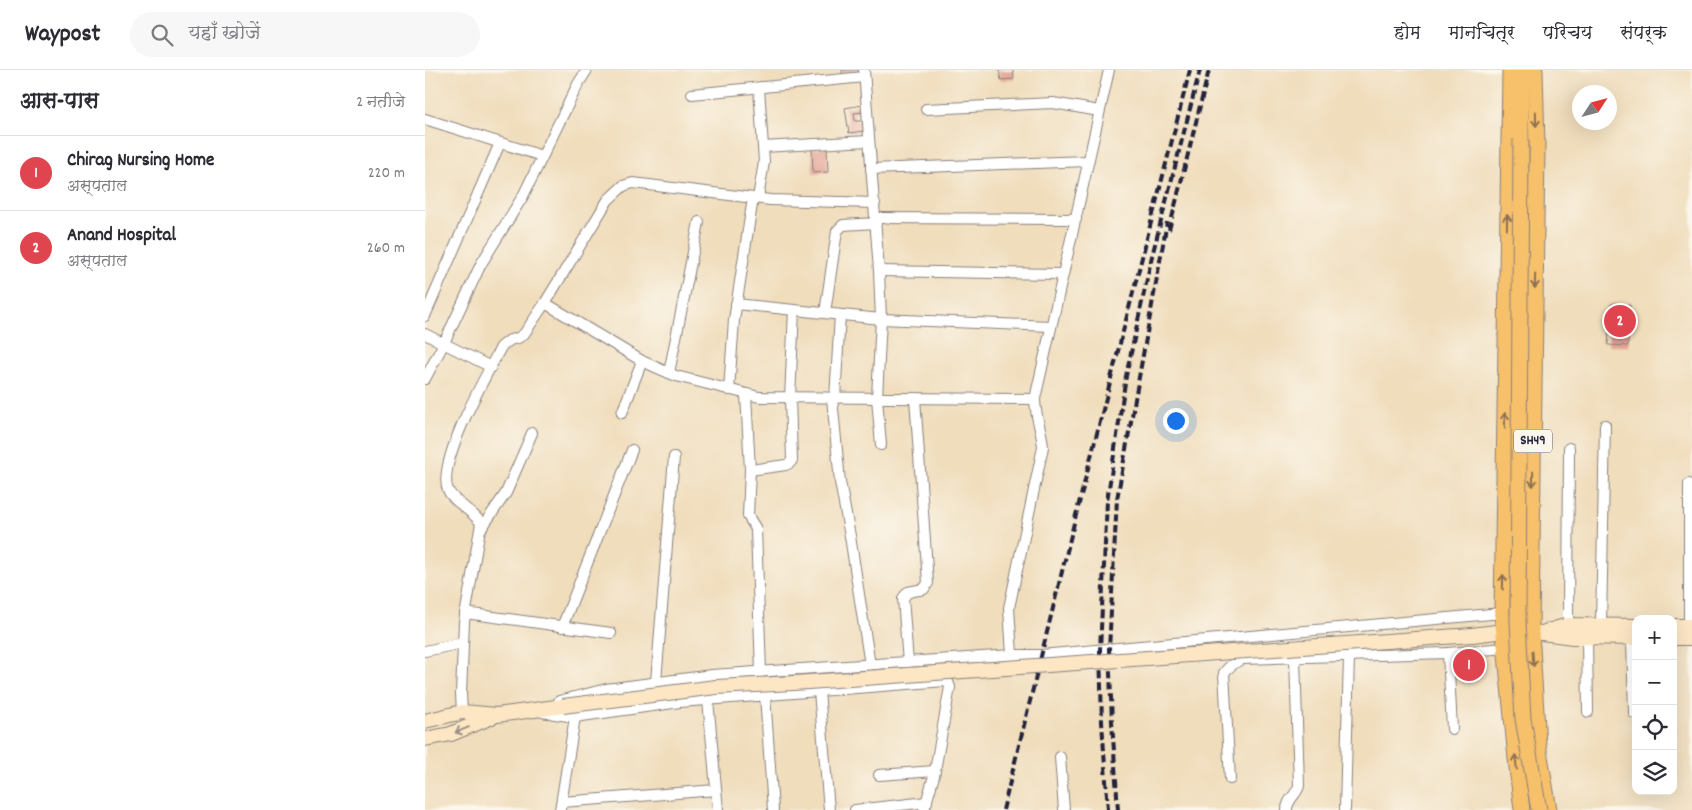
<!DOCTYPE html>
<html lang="hi">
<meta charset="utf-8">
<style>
:root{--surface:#fff;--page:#f7f7f7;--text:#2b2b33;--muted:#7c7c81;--line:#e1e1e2;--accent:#d1495b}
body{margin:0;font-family:Dekko,"Playpen Sans Deva",sans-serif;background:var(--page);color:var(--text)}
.controls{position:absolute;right:15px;bottom:15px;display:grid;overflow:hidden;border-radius:10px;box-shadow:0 5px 20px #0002}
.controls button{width:45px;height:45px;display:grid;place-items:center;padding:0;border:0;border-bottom:1px solid var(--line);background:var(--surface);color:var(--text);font:25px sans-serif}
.compass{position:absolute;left:1147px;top:15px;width:45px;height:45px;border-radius:50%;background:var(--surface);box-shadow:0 5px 20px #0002;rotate:54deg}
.you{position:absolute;left:750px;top:350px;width:18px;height:18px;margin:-12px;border:4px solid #fff;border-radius:50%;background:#1a73e8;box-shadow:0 0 0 8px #1a73e833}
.badge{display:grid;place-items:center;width:32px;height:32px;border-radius:50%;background:var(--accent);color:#fff;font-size:16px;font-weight:700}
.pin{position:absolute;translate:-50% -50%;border:2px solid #fff;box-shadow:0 1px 5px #0006}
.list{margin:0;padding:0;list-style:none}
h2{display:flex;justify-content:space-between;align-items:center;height:65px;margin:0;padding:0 20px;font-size:21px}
h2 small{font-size:16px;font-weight:400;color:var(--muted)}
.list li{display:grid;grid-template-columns:32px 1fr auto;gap:15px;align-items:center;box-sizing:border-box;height:75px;padding:0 20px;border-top:1px solid var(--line)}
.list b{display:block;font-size:19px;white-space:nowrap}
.list p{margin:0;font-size:16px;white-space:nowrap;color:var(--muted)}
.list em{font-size:16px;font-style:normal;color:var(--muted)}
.icon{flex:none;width:28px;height:28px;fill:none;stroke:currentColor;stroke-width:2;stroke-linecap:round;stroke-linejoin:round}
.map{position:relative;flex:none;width:1267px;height:740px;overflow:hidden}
header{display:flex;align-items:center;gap:30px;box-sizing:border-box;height:70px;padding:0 25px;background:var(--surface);border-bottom:1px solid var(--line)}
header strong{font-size:24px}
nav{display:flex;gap:28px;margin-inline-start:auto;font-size:18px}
.search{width:350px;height:45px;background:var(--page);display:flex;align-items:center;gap:12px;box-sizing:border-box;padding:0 18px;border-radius:28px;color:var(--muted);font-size:19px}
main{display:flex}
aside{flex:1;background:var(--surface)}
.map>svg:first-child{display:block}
</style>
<header>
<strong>Waypost</strong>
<div class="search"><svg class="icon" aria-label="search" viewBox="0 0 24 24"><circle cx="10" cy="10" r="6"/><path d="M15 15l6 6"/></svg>यहाँ खोजें</div>
<nav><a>होम</a><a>मानचित्र</a><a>परिचय</a><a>संपर्क</a></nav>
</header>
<main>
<aside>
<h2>आस-पास<small>2 नतीजे</small></h2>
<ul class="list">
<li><span class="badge" style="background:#e0444e">1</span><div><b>Chirag Nursing Home</b><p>अस्पताल</p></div><em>220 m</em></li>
<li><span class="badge" style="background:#e0444e">2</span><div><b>Anand Hospital</b><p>अस्पताल</p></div><em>260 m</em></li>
</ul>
</aside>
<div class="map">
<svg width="1267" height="740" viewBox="0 0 1267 740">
<rect width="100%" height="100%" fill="#fbf7ec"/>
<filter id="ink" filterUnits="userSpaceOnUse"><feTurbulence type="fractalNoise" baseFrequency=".02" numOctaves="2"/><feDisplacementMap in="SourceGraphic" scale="10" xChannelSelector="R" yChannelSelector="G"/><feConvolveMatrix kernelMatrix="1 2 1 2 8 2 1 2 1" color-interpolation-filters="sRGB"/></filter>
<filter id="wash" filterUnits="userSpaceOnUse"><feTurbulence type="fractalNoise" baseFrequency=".0096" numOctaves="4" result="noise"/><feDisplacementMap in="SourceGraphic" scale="20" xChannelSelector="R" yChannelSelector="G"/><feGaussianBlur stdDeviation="1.12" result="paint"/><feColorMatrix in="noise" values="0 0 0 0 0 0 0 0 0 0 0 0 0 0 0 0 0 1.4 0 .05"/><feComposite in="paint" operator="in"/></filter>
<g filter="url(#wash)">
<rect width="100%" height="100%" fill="#f0ddbc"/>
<g id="blocks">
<g fill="#e2a092">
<path d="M417 0H436V3L417 4Z"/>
<path d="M574 0H588L589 9 576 10Z"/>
<path d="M437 35 438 42 429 43 430 51H438L439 61 424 63 420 38Z"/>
<path d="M402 78 403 102 388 103 387 79Z"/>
<path d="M1186 234 1205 235 1203 276 1183 275Z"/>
<path d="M1032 587 1055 588 1054 606H1032Z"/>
</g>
</g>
</g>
<g filter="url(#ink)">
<use href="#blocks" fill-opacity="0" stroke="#89807c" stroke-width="1"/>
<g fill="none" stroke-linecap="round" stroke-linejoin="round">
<defs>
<g id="street">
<path d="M439 0 454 201 456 249 452 328 456 375"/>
<path d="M267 24 439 7"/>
<path d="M501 39 628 33 674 41"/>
<path d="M0 49 117 86"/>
<path d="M338 77 443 71"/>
<path d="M446 99 663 91"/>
<path d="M333 128 339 92 334 18"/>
<path d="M450 148 651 149"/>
<path d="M454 201 637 204"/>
<path d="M120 233 217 291 237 300 251 306 334 327 610 329"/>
<path d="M311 234 456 249 625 256"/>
<path d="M400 243 412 161 418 155 451 153"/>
<path d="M0 246 75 73"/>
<path d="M0 264 66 297"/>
<path d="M244 303 274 152"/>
<path d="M0 309 19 273 56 194 98 126 153 14 162 0"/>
<path d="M304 320 309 250 328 128"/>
<path d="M321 324 325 400 323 446 331 459 336 602"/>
<path d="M407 328 415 412 425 466 445 595"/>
<path d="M410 328 415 245"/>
<path d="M197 343 217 291"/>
<path d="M325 400 361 395 365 393 367 390 365 328 369 240"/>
<path d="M1264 414V556"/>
<path d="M56 459 81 423 107 363"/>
<path d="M40 543 186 563"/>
<path d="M1143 555 1144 378"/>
<path d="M1176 555 1180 355"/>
<path d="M137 557 207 380"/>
<path d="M1162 568 1163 642"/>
<path d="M1207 568 1209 643"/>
<path d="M0 581 38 573"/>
<path d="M1023 583 1027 659"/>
<path d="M587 585 584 538 618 377C617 361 610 346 610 329L684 0"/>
<path d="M483 593 478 528 483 522 499 519 503 513 490 328"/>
<path d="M231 612 249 387"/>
<path d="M394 621 404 740"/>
<path d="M340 625 348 740"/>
<path d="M283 630 293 740"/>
<path d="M134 631 181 619 287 605 587 585H616L1077 543"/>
<path d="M37 642 36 624 39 552 56 453C48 441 28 432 23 420 11 393 62 304 76 277L85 270 93 268 99 264 120 233 183 130 198 116 208 113 345 130 450 133"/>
<path d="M117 642 150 647 255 632 520 611 523 612 525 617 509 706 499 740"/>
<path d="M635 687 639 740"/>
<path d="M454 705 510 701"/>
<path d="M805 709 799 603C804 596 809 593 817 589L1023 583 1080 578"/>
<path d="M137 732 291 720"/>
<path d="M135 740 150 647"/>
<path d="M430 740 502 732"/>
<path d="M862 740C862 729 871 726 874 716L870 588"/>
<path d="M920 740 924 586"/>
</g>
<g id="secondary">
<path d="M1248 556H1267"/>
<path d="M1120 562 1143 555 1211 556"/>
<path d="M1047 565 1079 561 1117 563 1148 567 1211 568"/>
<path d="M1248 568H1267"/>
<path d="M0 651 37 642 72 645 138 636"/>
<path d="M0 669 26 664 69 646"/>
</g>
<g id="primary">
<path d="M1085 0 1077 543 1091 689 1097 740"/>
<path d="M1096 0V69"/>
<path d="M1110 0 1112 76 1106 562 1113 674 1124 740"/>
</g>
</defs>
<use href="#street" stroke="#89807c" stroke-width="12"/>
<use href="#secondary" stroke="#89807c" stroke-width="16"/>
<use href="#primary" stroke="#89807c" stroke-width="17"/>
<use href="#street" stroke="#fff" stroke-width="10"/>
<use href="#secondary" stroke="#fce6c4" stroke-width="14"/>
<use href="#primary" stroke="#f7c06b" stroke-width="15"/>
<g stroke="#22223b" stroke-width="4" stroke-dasharray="8 4" stroke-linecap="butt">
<path d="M744 160 784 0"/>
<path d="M578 740 650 449 765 0"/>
<path d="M683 740 677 652 675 580 682 431 701 306 727 186 775 0"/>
<path d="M693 740 687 652 684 579 692 429 742 152"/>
</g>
<defs>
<path id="secondary-bridge" d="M138 636 291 617 369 613 1047 565"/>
<path id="primary-bridge" d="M1096 69 1093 552 1098 649 1114 740"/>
</defs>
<use href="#secondary-bridge" stroke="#89807c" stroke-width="16" stroke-linecap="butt"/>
<use href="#primary-bridge" stroke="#89807c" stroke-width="17" stroke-linecap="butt"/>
<use href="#secondary-bridge" stroke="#fce6c4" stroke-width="14"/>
<use href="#primary-bridge" stroke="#f7c06b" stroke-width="15"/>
</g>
<defs><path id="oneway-shaft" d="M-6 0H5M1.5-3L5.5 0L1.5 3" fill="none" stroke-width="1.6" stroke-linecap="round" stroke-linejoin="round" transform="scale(1.25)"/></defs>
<g stroke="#8c7153">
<use href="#oneway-shaft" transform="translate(1111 49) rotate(89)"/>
<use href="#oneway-shaft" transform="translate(1082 152) rotate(-89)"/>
<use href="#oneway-shaft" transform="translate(1110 211) rotate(91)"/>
<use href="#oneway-shaft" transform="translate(1080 350) rotate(-89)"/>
<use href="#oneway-shaft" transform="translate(1108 409) rotate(91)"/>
<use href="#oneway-shaft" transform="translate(1078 512) rotate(-89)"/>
<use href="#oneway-shaft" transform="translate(1108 589) rotate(86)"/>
<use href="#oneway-shaft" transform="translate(1091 692) rotate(-97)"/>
</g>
<use stroke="#9a8e86" href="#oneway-shaft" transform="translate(37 660) rotate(158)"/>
</g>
<g text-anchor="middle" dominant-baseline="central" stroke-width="5" stroke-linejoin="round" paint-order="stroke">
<rect fill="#fbf7ec" stroke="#636270" stroke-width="1" x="1089" y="359.5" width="38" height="23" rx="4"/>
<g font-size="14" font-weight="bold" fill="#22223b">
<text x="1108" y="371">SH49</text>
</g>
</g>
</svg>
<div class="controls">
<button>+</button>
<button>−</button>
<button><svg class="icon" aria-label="locate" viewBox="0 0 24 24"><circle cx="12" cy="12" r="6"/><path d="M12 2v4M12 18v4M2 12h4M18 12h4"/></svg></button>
<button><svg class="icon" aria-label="layers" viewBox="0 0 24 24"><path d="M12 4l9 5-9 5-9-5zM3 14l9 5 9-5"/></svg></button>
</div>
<svg class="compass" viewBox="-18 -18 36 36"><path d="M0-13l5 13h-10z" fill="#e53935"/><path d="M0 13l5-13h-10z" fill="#7c7c81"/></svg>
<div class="you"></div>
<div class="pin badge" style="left:1044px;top:595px;background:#e0444e">1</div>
<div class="pin badge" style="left:1195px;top:251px;background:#e0444e">2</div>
</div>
</main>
